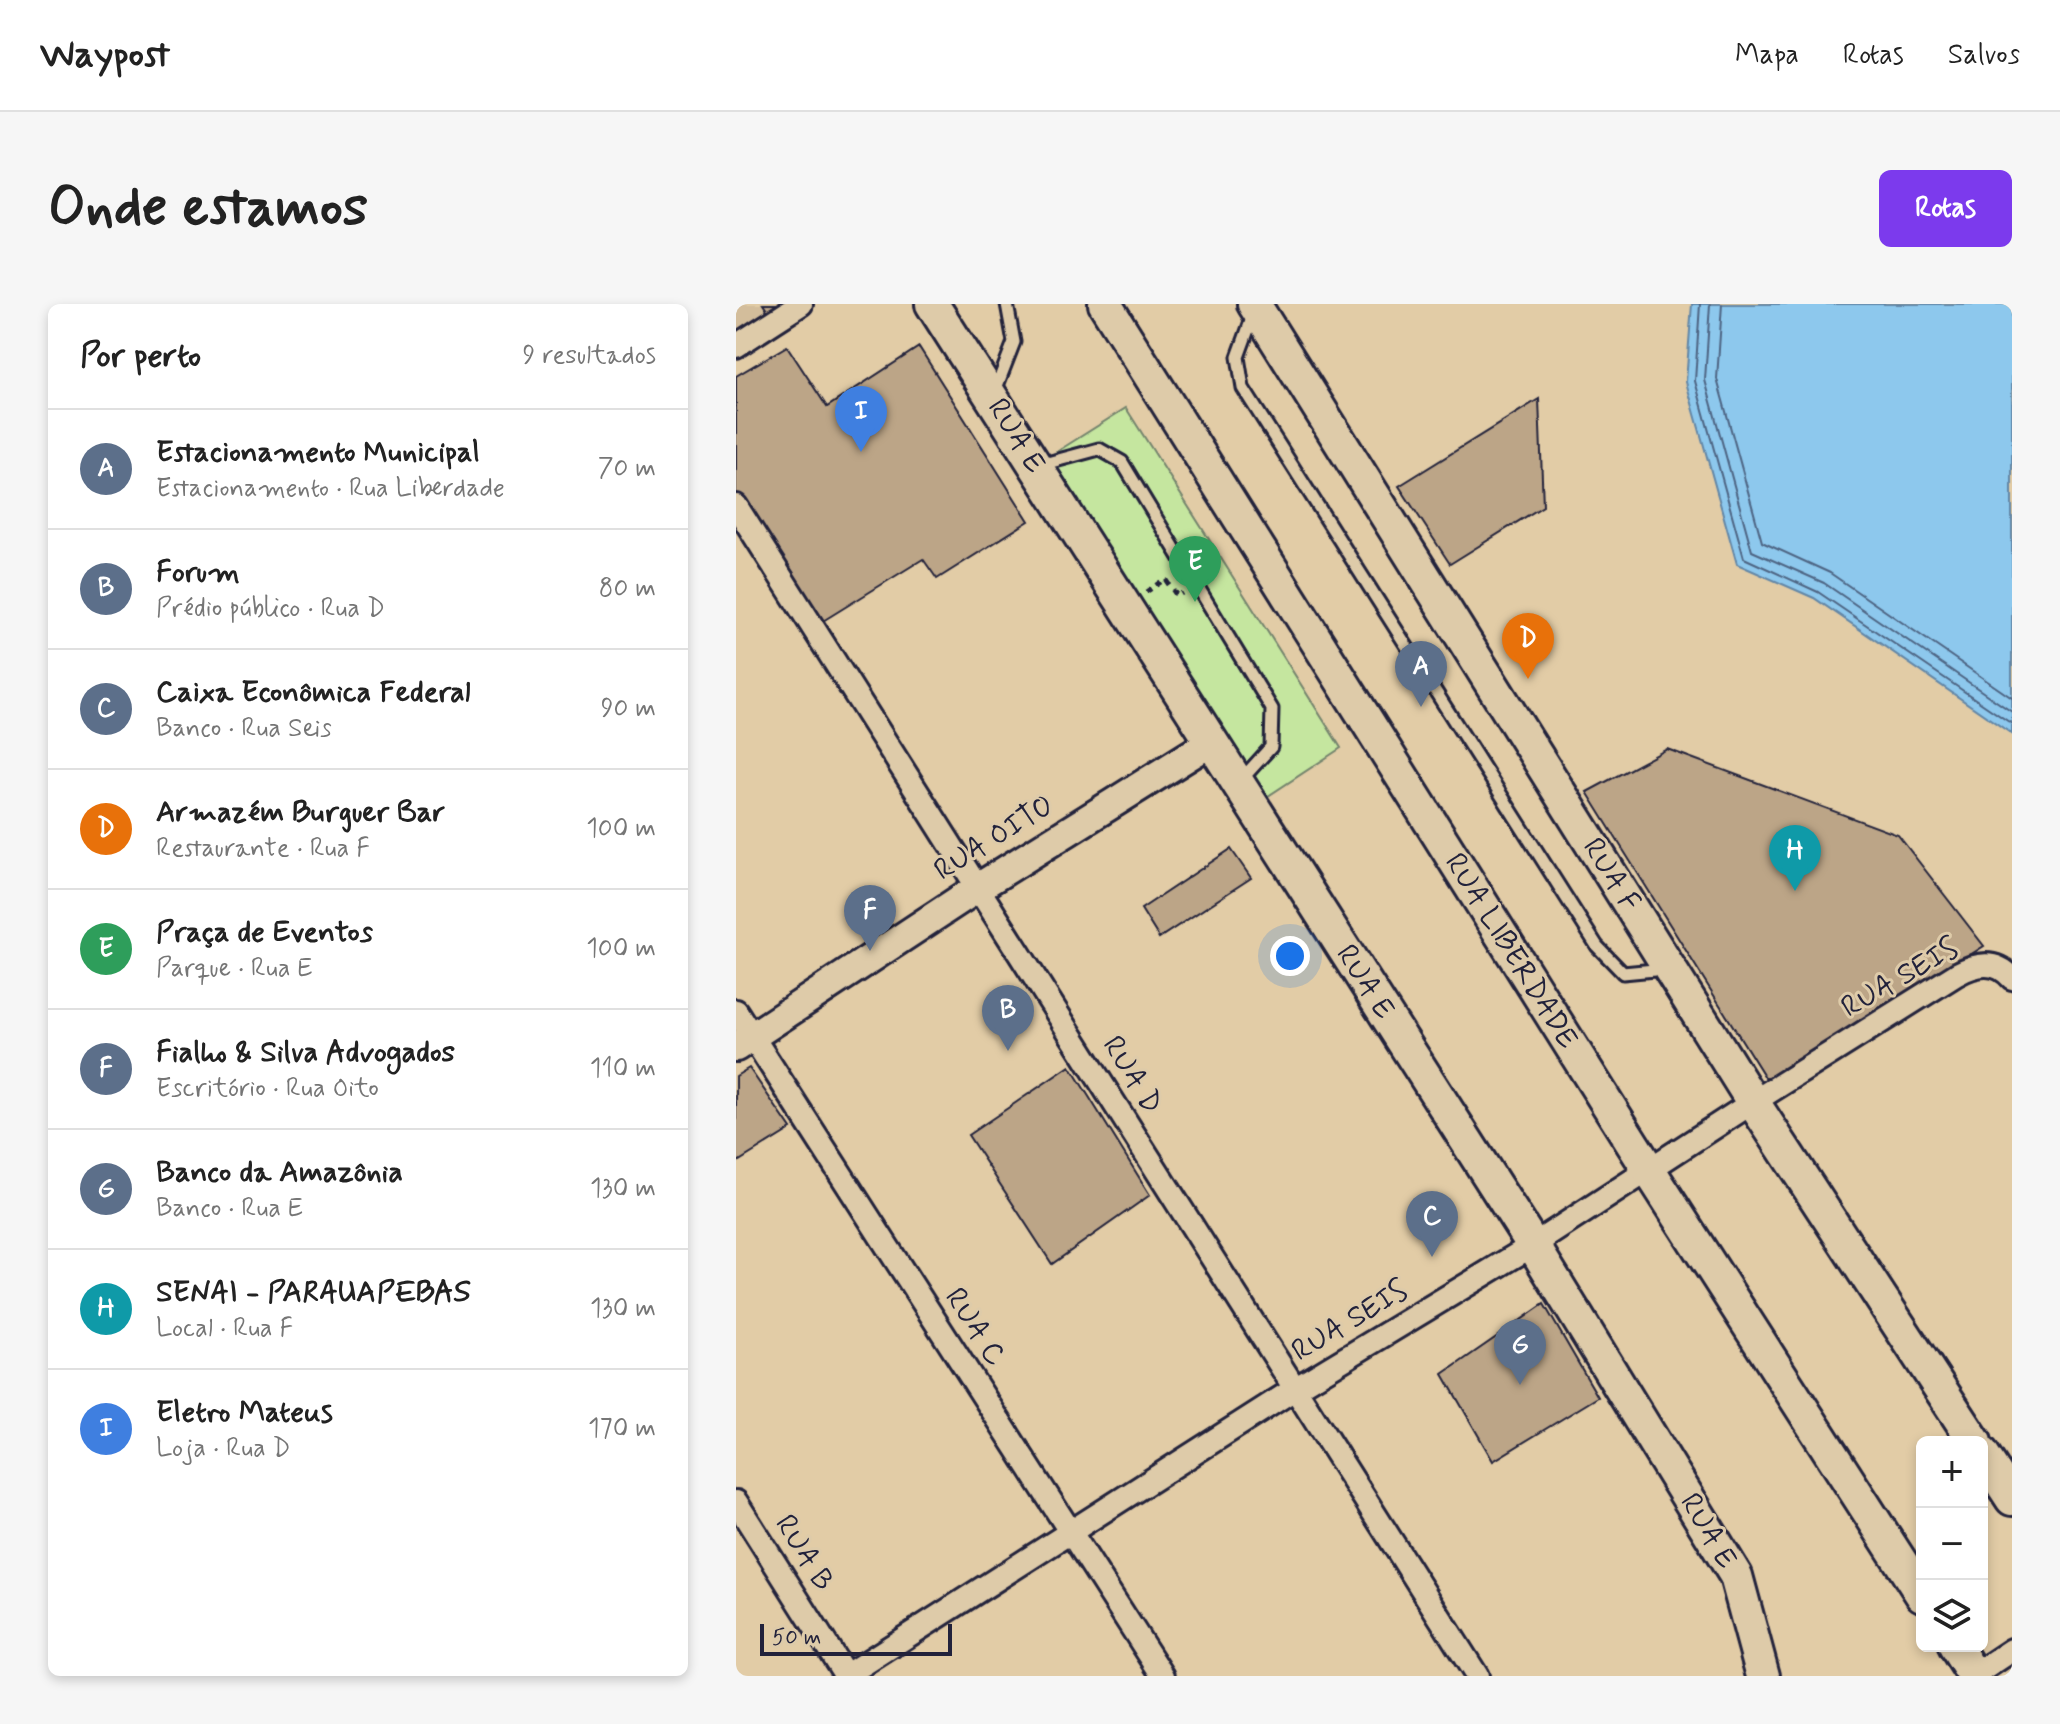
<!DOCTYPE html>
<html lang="pt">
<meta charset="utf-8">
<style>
:root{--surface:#fff;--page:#f6f6f6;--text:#222;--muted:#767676;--line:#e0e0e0;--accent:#7c3aed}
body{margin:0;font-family:Mynerve,sans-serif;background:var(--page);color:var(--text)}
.controls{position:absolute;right:24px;bottom:24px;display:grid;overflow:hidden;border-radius:12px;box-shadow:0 4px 12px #0003}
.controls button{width:72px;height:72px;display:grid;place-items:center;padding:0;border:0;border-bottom:2px solid var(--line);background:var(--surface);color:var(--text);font:40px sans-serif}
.scale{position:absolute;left:24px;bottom:20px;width:192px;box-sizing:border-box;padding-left:8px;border:4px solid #22223b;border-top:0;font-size:22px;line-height:28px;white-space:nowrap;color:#22223b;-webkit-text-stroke:6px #decba9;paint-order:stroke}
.you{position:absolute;left:554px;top:652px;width:28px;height:28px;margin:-20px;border:6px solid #fff;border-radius:50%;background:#1a73e8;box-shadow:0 0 0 12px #1a73e833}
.badge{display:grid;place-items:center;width:52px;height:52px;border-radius:50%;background:var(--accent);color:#fff;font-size:26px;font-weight:700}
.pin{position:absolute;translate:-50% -66px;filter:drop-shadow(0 2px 4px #0008)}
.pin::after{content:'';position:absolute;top:42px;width:28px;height:24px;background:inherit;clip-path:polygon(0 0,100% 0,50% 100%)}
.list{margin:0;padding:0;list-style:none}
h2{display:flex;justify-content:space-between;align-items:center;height:104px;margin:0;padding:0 32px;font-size:34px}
h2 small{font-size:26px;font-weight:400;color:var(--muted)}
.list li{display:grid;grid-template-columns:52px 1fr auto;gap:24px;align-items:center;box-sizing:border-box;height:120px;padding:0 32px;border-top:2px solid var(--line)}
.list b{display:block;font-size:30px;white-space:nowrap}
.list p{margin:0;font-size:26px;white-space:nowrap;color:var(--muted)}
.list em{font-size:26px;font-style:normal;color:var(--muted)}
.icon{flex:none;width:44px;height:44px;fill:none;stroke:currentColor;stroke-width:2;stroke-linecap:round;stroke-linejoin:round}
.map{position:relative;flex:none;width:1276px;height:1372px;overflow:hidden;border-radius:12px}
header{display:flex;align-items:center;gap:48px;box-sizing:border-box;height:112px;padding:0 40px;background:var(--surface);border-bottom:2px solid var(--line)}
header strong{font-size:38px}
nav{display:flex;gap:44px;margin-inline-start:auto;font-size:28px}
.intro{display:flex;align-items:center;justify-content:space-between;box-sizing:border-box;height:192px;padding:0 48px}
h1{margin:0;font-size:56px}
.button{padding:20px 36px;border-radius:12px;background:var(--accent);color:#fff;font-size:28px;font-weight:700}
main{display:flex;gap:48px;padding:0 48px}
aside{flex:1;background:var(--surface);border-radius:12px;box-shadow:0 4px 12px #0003}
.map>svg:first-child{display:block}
</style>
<header>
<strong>Waypost</strong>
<nav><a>Mapa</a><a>Rotas</a><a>Salvos</a></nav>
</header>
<div class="intro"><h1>Onde estamos</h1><a class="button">Rotas</a></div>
<main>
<aside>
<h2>Por perto<small>9 resultados</small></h2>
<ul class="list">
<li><span class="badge" style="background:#5c6f8a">A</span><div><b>Estacionamento Municipal</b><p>Estacionamento · Rua Liberdade</p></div><em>70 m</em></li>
<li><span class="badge" style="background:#5c6f8a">B</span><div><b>Forum</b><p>Prédio público · Rua D</p></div><em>80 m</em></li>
<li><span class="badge" style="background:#5c6f8a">C</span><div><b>Caixa Econômica Federal</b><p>Banco · Rua Seis</p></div><em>90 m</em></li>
<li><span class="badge" style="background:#e8710a">D</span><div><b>Armazém Burguer Bar</b><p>Restaurante · Rua F</p></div><em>100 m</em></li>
<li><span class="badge" style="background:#2e9e5b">E</span><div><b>Praça de Eventos</b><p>Parque · Rua E</p></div><em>100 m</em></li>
<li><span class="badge" style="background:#5c6f8a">F</span><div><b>Fialho &amp; Silva Advogados</b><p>Escritório · Rua Oito</p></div><em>110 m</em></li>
<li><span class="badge" style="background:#5c6f8a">G</span><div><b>Banco da Amazônia</b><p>Banco · Rua E</p></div><em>130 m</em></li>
<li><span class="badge" style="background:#0f9aa8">H</span><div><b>SENAI - PARAUAPEBAS</b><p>Local · Rua F</p></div><em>130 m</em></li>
<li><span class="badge" style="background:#3f7fe0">I</span><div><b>Eletro Mateus</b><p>Loja · Rua D</p></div><em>170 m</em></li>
</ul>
</aside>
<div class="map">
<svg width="1276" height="1372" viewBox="0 0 1276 1372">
<rect width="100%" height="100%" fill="#e2cca6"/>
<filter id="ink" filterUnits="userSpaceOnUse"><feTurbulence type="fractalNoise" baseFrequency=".0125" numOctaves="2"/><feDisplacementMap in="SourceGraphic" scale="16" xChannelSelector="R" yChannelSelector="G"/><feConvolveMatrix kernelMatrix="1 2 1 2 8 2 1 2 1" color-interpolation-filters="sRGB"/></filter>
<g filter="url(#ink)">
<path fill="#d3bd9b" d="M0 0H27L37 15 0 38Z"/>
<path fill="#c5e69f" stroke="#74846d" stroke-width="2" d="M390 104 605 444 529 494 314 152Z"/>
<path fill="#8dc8ed" stroke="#6286a6" stroke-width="2" d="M956 0H1276V430L1078 294 1001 260 950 78Z"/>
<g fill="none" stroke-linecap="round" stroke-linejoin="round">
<g stroke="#4d6482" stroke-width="2">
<path d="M964 0 959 77 1008 254 1082 288 1276 420"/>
<path d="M974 0 969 76 1016 247 1088 279 1276 408"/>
<path d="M986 0 981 75 1026 238 1094 269 1276 394"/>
</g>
</g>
<g fill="#bca587" stroke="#22223b" stroke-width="2">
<path d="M27 0H61L37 15Z"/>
<path d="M51 42 91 103 183 43 293 217 201 275 187 255 82 320 0 193V72Z"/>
<path d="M803 95 807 202 714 260 663 182Z"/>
<path d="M931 445 1162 531 1248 642 1032 778 851 488Z"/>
<path d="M495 545 515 574 423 634 405 605Z"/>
<path d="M334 762 414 891 316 960 232 831Z"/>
<path d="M13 764 55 825 0 859V772Z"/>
<path d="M808 1000 862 1093 757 1157 707 1070Z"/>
</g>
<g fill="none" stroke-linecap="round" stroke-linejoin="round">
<defs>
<g id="service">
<path d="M518 9 502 53 507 84 861 642 887 669 929 665"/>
<path d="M259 87 278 38 271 0"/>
<path d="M304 161 363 145 386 158 536 405 535 443 505 476"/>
</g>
<g id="minor">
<path d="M0 42 65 0"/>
<path d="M0 202C248 592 492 984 741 1372"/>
<path d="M0 707 427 1372"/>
<path d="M0 1198 110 1372"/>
<path d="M109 1372 557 1086 797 941 1017 798 1221 670C1241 659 1260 656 1276 674"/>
<path d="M1237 1372 1276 1346"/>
</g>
<path id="tertiary" d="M0 743 243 583 475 438"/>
<g id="secondary">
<path d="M196 0 797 941 1000 1272 1027 1372"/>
<path d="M369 0 913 866 1186 1291"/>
<path d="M518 0 1017 798 1239 1138"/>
<path d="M1246 1149 1276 1195"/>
<path d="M1219 1342 1238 1372"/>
</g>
</defs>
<use href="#service" stroke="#22223b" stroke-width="17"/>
<use href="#minor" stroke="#22223b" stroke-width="28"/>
<use href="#tertiary" stroke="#22223b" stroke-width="34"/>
<use href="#secondary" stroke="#22223b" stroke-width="38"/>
<path stroke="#22223b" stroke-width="5" stroke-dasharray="6 6" stroke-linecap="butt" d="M410 288 429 275 441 292 446 289"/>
<use href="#service" stroke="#decba9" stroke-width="11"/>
<use href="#minor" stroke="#decba9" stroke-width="22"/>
<use href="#tertiary" stroke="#decba9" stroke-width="28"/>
<use href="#secondary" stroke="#decba9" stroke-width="32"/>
</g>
</g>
<g text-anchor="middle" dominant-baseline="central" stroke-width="6" stroke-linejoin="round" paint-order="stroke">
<g font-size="30" fill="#22223b" stroke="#decba9">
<text transform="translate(280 132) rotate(58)">RUA E</text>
<text transform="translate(258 534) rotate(-32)">RUA OITO</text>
<text transform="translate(875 571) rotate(58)">RUA F</text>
<text transform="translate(775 647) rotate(58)">RUA LIBERDADE</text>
<text transform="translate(1164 674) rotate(-30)">RUA SEIS</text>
<text transform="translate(629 678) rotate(57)">RUA E</text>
<text transform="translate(396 771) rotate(58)">RUA D</text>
<text transform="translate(614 1017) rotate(-31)">RUA SEIS</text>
<text transform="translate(239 1023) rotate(57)">RUA C</text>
<text transform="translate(972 1227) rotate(59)">RUA E</text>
<text transform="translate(68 1249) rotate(58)">RUA B</text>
</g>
</g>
</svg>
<div class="controls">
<button>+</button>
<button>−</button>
<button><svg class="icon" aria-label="layers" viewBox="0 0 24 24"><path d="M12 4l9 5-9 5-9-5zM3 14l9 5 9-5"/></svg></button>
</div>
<div class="scale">50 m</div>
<div class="you"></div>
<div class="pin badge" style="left:685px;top:403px;background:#5c6f8a">A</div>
<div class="pin badge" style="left:272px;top:747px;background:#5c6f8a">B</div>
<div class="pin badge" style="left:696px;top:953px;background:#5c6f8a">C</div>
<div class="pin badge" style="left:792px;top:375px;background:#e8710a">D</div>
<div class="pin badge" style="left:459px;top:298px;background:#2e9e5b">E</div>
<div class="pin badge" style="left:134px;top:647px;background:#5c6f8a">F</div>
<div class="pin badge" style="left:784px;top:1081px;background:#5c6f8a">G</div>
<div class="pin badge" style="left:1059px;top:587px;background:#0f9aa8">H</div>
<div class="pin badge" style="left:125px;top:148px;background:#3f7fe0">I</div>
</div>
</main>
